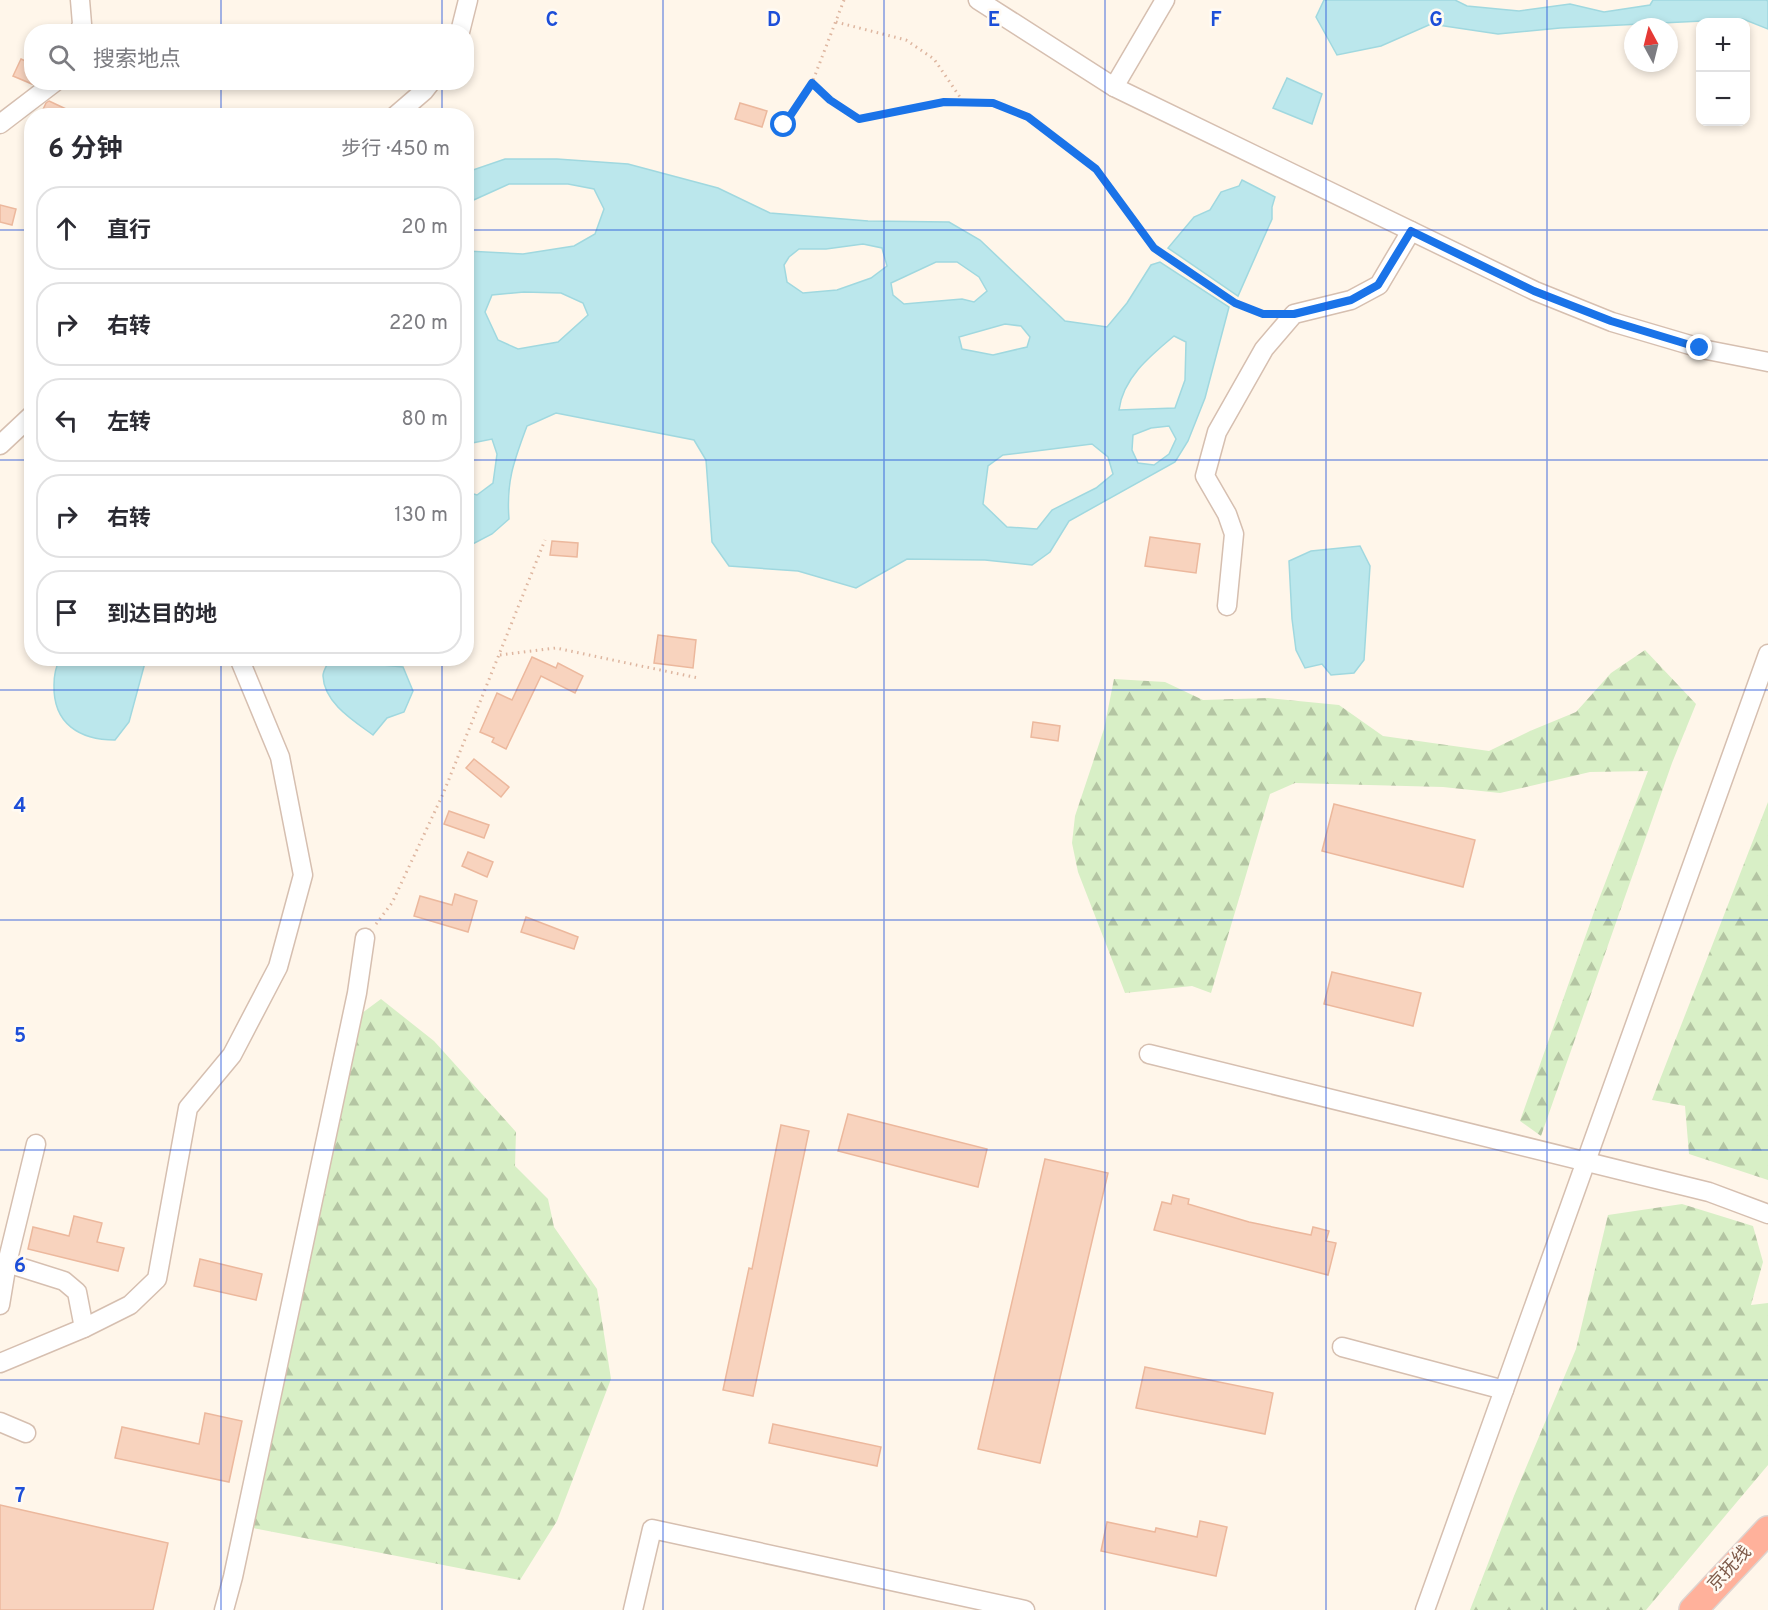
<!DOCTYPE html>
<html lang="zh">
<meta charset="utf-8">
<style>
:root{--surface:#fff;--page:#f2f2f3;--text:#2b2b33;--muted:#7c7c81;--line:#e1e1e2}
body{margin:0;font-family:Overpass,"Noto Sans SC",sans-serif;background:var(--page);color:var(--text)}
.controls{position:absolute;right:18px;top:18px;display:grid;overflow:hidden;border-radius:12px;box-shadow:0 3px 9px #0003}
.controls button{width:54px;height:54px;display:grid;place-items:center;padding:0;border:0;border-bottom:2px solid var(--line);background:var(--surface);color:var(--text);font:30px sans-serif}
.compass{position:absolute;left:1624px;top:18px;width:54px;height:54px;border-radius:50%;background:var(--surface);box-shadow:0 3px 9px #0003;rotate:353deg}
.stop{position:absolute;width:18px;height:18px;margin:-14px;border:4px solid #1a73e8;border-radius:50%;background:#fff}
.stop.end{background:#1a73e8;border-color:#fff;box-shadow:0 2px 6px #0008}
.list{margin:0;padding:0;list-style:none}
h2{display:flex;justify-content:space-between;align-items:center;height:78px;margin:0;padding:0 24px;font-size:26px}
h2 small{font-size:20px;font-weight:400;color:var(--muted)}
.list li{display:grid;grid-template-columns:39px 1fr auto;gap:18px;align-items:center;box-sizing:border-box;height:84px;margin:0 12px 12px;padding:0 12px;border:2px solid var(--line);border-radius:24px}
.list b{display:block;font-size:22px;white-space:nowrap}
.list em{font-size:20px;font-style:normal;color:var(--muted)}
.icon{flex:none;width:33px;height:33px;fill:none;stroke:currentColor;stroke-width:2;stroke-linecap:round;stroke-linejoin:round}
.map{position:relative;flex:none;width:1768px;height:1610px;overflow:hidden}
.search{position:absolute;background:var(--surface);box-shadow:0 3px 9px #0003;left:24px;top:24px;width:450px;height:66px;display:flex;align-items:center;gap:15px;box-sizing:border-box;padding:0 21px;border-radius:24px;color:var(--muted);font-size:22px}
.panel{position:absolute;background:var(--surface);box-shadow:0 3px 9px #0003;left:24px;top:108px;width:450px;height:558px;border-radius:24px}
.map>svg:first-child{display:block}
</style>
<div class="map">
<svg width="1768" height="1610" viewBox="0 0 1768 1610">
<defs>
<pattern id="forest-firs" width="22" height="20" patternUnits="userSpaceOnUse" patternTransform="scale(1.5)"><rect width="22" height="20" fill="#d8efc6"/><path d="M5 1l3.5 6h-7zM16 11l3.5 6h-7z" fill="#b4c5a3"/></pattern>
</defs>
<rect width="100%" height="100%" fill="#fff6ea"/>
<g fill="url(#forest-firs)">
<path d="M1645 650 1696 704 1672 763 1541 1136 1520 1121 1594 912 1648 771 1590 772 1500 793 1443 787 1295 783 1270 794 1211 993 1192 986 1125 993 1078 872 1072 843 1075 816 1104 729 1114 679 1165 682 1203 700 1268 698 1339 705 1383 736 1489 751 1530 731 1576 712 1611 673Z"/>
<path d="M1768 802V1180L1689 1154 1685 1106 1652 1100Z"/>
<path d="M381 999 434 1041 516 1132 515 1166 548 1199 554 1227 597 1289 611 1379 557 1521 520 1580 253 1528 358 1016Z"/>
<path d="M1682 1204 1753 1226 1763 1262 1751 1305 1768 1303V1465L1646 1610H1470L1514 1496 1576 1349 1608 1215Z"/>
</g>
<g fill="#bbe7ec" stroke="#a0d8df" stroke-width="1.5" fill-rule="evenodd">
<path d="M1324 0H1455L1467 6 1519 11 1570 4 1604 12 1650 5 1653 0H1766L1768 1V29L1743 19 1560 28 1498 34 1431 24 1381 46 1337 55 1316 17Z"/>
<path d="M1287 78 1322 94 1312 124 1273 108Z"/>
<path d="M505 159H557L628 164 718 188 770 213 868 221 949 222 980 240 1065 321 1107 327 1127 303 1151 265 1160 262 1229 307 1205 398 1188 441 1175 462 1069 521 1050 552 1032 565 985 560 907 559 856 588 798 571 729 566 712 542 706 460 694 440 556 413 527 426C514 461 506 481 509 519L492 534 467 547V492L477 495 493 483 497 454 492 439 467 444V251L523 254 574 246 595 234 604 209 594 189 568 184H509L467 203V172ZM863 244 882 248 887 266 871 278 837 290 803 293 787 282 784 265 789 257 799 249H826ZM936 262H957L979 277 987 291 974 302 962 299 904 304 893 295 891 283ZM524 292 561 293 583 303 588 315 558 342 518 349 498 340 485 312 492 295ZM1005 324 1021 326 1030 337 1027 347 993 355 962 349 959 337ZM1174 336 1186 342 1185 380 1175 408 1119 410C1123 378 1150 356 1174 336ZM1169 426 1176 439 1169 454 1154 465 1138 463 1132 450 1133 435 1151 428ZM1092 444 1108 457 1113 474 1096 488 1052 510 1037 529 1007 527 983 504 988 466 1003 455Z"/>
<path d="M1242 180 1275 197 1272 207V219L1238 296 1168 248 1194 217 1210 210 1221 192 1239 186Z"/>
<path d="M1360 546 1370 566 1364 660 1354 673 1331 675 1322 664 1305 668 1296 650 1292 619 1289 561 1311 551Z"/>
<path d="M60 659H146L129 722 115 740C80 740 53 724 54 685 54 675 55 668 60 659Z"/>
<path d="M330 659H382L383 665 403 667 413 691 404 712 387 718 373 735C354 721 324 703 323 676 323 670 328 664 330 659Z"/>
</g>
<g fill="#f8d3be" stroke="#ecb89d" stroke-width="1.5">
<path d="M21 59 32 64V84L13 76Z"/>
<path d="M49 101 81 116H40L46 103Z"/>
<path d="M740 103 767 111 762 127 735 119Z"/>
<path d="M0 205 16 209 12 225 0 222Z"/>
<path d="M1150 537 1200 544 1196 573 1145 566Z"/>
<path d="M552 541 578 543 577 557 550 555Z"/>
<path d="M658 635 696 640 693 668 654 663Z"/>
<path d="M532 657 556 668 558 663 583 676 575 693 541 676 506 749 492 742 494 738 480 732 497 693 512 700Z"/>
<path d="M1033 722 1060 726 1058 741 1031 737Z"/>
<path d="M474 759 509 787 501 797 466 768Z"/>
<path d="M1334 804 1475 840 1463 887 1322 851Z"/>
<path d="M449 811 489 825 484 838 444 824Z"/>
<path d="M468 852 493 862 487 877 462 866Z"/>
<path d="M455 894 477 901 468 932 414 916 420 896 452 905Z"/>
<path d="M526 917 578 937 574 949 521 932Z"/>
<path d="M1332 972 1421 993 1413 1026 1324 1004Z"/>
<path d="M848 1114 987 1149 978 1187 838 1151Z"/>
<path d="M781 1125 809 1131 753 1396 723 1390 749 1268 752 1269Z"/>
<path d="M1045 1159 1108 1173 1040 1463 978 1449Z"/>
<path d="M1173 1195 1189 1199 1188 1204 1249 1222 1311 1235 1313 1227 1329 1231 1326 1241 1336 1243 1328 1275 1154 1230 1162 1202 1171 1204Z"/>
<path d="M74 1216 102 1223 97 1242 124 1248 118 1271 28 1249 33 1227 69 1236Z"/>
<path d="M200 1259 262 1274 256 1300 194 1286Z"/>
<path d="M1145 1367 1273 1393 1265 1434 1136 1408Z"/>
<path d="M205 1413 242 1421 229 1482 115 1458 122 1427 199 1444Z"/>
<path d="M773 1424 881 1447 877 1466 769 1443Z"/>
<path d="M0 1505 168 1543 153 1610H0Z"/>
<path d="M1200 1521 1227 1527 1216 1576 1101 1551 1107 1522 1155 1532 1156 1528 1197 1537Z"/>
</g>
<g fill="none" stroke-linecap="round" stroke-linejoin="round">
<defs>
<g id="minor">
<path d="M978 0 1114 87 1535 291 1612 322 1707 350 1768 362"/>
<path d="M79 32 82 24 80 0"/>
<path d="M460 32 468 0"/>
<path d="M1114 87 1165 0"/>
<path d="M395 116 424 91 431 82"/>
<path d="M0 124 55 82"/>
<path d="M0 445 32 415"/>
<path d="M1227 606 1234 534 1227 514 1205 476 1217 432 1264 349 1294 314 1351 300 1379 285 1411 231"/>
<path d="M1149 1054 1709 1192 1768 1214"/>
<path d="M0 1264 7 1263 64 1281 77 1292 84 1328"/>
<path d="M0 1305 7 1263 36 1144"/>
<path d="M1342 1347 1504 1390"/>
<path d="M0 1363 84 1328 130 1305 157 1279 188 1108 232 1055 278 967 303 875 280 757 239 658"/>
<path d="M0 1422 26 1433"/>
<path d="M224 1610 233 1577 357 993 365 938"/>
<path d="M633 1610 652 1529 1025 1610"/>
<path d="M1425 1610 1768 654"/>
</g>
<path id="highway" d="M1693 1610 1768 1530"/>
</defs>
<use href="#minor" stroke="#d6bfb0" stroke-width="21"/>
<use href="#highway" stroke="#ddd4d0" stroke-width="30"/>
<g stroke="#deb6a0" stroke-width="3" stroke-dasharray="1.5 4.5" stroke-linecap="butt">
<path d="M836 22 906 40 934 59 964 103"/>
<path d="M812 83 830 100 859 119 944 102 993 103 1028 117 1096 169 1154 248 1235 303 1264 314H1271"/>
<path d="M784 125 812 83 844 0"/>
<path d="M500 655 556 648 698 678"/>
<path d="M376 924 392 903 443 794 545 540"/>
</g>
<use href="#minor" stroke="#fff" stroke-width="18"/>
<use href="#highway" stroke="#ffb19b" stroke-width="27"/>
</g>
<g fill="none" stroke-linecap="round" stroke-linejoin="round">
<path stroke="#1a73e8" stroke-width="8" d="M784 125 812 83 830 100 859 119 944 102 993 103 1028 117 1096 169 1154 248 1235 303 1263 314H1294L1351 300 1378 285 1411 231 1534 291 1611 321 1700 348"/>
</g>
<path fill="none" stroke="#1d4ed8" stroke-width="1.5" stroke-opacity="0.55" d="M221 0V32M442 0V32M663 0V1610M884 0V1610M1105 0V1610M1326 0V1610M1547 0V1610M221 82V116M442 82V116M0 230H32M466 230H1768M0 460H32M466 460H1768M221 658V1610M442 658V1610M0 690H1768M0 920H1768M0 1150H1768M0 1380H1768"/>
<g text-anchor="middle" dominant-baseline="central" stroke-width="5" stroke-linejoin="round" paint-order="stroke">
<g font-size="18" fill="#7e5a49" stroke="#fffaf3">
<text transform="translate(1730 1569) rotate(-47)">京抚线</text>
</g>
</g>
<g font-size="20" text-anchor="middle" font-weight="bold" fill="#1d4ed8" stroke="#fffaf3" stroke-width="5" stroke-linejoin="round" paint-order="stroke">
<text x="552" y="26">C</text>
<text x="774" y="26">D</text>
<text x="994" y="26">E</text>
<text x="1216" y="26">F</text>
<text x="1436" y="26">G</text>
<text x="20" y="812">4</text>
<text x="20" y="1042">5</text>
<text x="20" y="1272">6</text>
<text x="20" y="1502">7</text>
</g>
</svg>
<div class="controls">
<button>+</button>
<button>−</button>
</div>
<svg class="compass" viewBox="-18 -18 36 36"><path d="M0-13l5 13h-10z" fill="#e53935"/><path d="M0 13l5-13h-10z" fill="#7c7c81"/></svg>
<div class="stop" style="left:784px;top:125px"></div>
<div class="stop end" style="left:1700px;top:348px"></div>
<div class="search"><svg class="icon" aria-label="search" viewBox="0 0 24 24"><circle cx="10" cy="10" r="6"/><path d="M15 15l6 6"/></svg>搜索地点</div>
<section class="panel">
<h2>6 分钟<small>步行 · 450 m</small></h2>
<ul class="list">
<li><svg class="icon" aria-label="ahead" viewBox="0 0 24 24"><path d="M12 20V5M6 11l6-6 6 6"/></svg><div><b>直行</b></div><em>20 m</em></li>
<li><svg class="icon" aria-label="right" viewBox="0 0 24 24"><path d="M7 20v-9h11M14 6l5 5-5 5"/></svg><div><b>右转</b></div><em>220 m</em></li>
<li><svg class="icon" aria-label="left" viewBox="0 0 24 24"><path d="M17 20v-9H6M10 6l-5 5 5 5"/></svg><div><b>左转</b></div><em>80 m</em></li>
<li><svg class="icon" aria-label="right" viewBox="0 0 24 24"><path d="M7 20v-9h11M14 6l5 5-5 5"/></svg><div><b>右转</b></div><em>130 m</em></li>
<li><svg class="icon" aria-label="arrive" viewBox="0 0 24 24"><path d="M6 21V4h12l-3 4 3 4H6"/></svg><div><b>到达目的地</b></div></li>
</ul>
</section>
</div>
